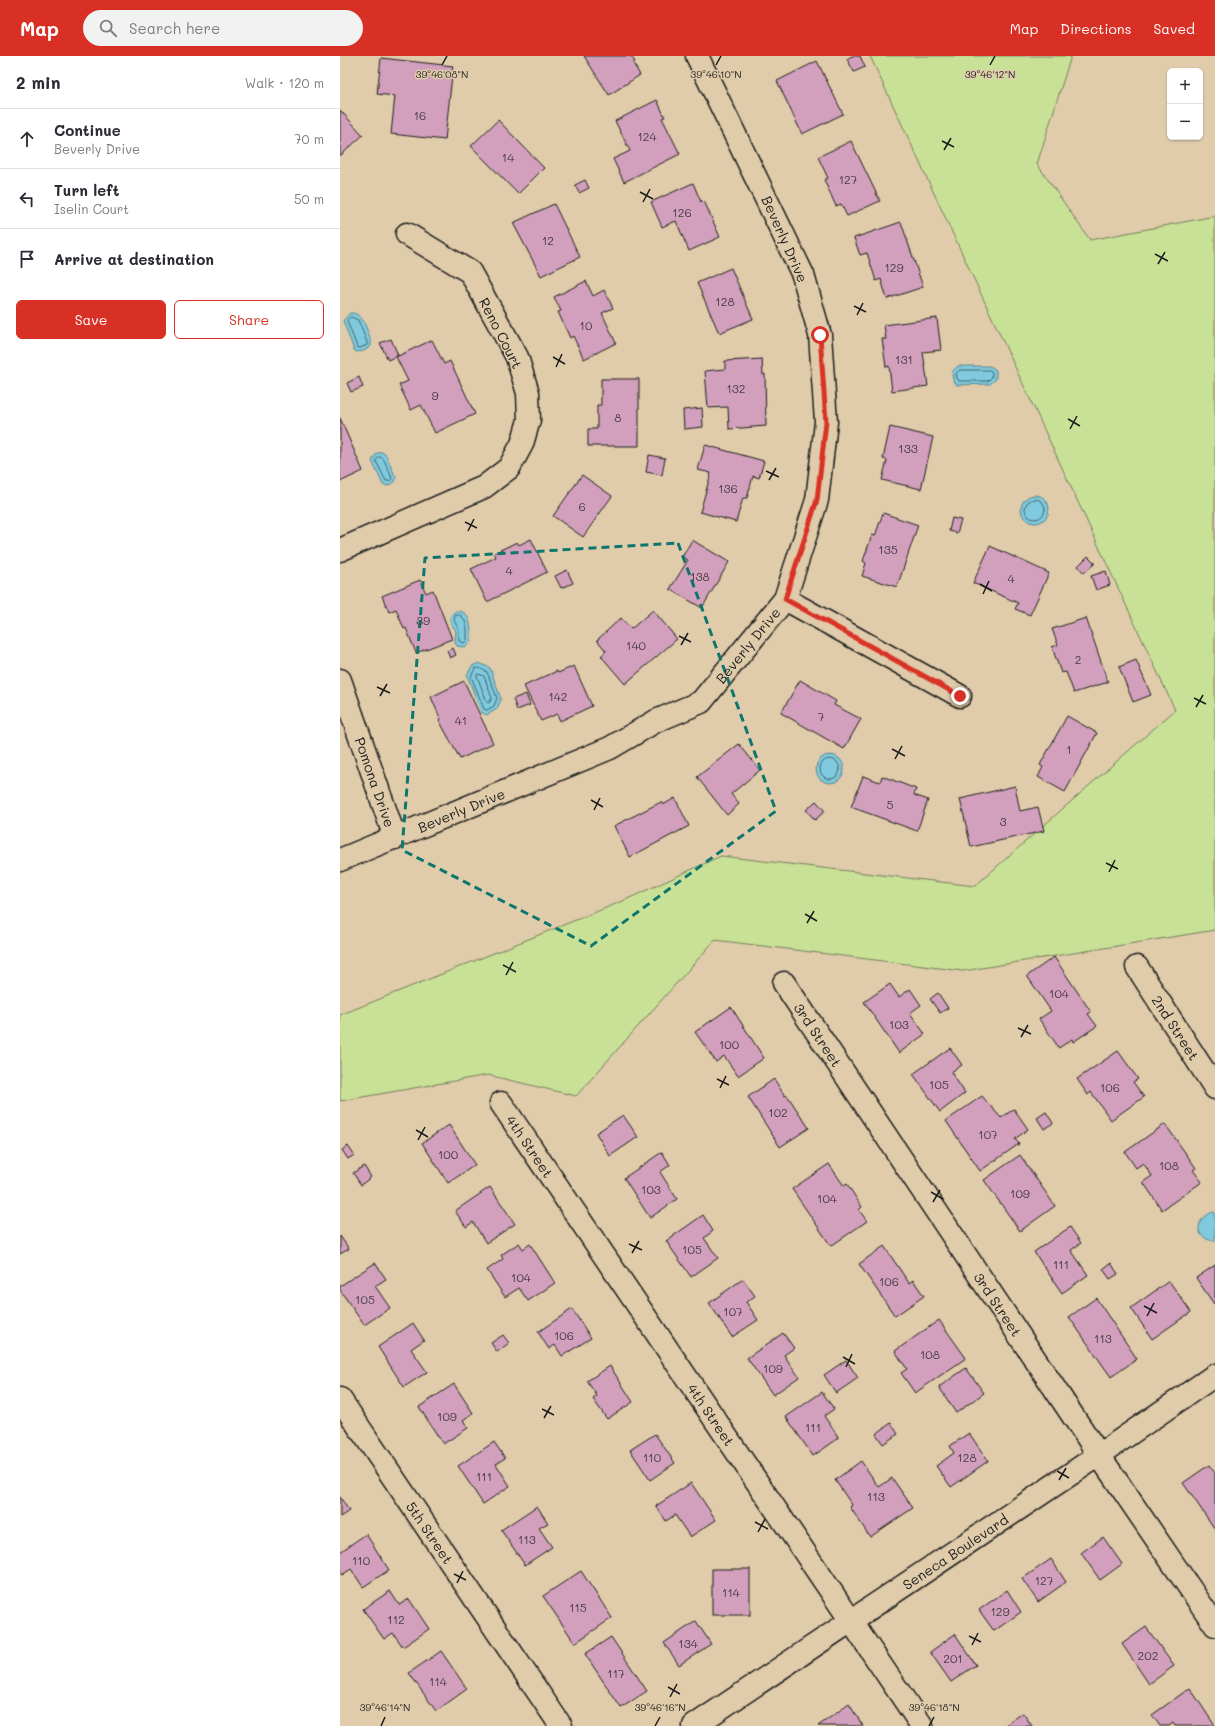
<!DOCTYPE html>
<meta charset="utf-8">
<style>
:root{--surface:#fff;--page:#f2f2f3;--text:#2b2b33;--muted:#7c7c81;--line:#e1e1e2;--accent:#d93025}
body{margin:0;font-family:Mali,sans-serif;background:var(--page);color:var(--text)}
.controls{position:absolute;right:12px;top:12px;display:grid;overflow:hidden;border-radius:6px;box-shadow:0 1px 3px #0004}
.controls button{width:36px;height:36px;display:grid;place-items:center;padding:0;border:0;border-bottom:1px solid var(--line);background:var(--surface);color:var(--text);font:20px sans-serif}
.stop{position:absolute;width:12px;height:12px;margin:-9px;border:3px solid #d93025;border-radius:50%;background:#fff}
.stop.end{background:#d93025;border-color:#fff;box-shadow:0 1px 4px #0008}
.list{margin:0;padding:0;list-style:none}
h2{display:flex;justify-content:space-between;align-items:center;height:52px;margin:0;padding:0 16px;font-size:17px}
h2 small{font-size:13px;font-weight:400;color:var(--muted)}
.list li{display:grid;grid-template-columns:26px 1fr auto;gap:12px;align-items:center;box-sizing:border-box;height:60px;padding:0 16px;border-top:1px solid var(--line)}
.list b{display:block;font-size:15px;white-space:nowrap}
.list p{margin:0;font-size:13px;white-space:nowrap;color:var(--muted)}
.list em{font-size:13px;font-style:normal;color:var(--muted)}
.actions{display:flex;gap:8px;padding:12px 16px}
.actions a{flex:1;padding:9px 0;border:1px solid var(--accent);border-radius:6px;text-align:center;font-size:14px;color:var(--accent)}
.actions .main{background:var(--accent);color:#fff}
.icon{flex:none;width:22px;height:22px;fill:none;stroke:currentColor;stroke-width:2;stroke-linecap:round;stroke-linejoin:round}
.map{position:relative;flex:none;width:875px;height:1670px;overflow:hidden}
header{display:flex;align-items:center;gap:24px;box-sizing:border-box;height:56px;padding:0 20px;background:var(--accent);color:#fff}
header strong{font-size:19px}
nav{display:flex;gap:22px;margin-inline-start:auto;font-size:14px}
.search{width:280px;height:36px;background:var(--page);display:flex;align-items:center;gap:10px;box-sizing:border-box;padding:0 14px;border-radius:22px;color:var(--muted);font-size:15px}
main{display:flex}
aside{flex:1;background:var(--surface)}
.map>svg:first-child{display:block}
</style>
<header>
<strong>Map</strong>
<div class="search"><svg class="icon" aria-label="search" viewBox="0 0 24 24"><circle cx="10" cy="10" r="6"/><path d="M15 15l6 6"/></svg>Search here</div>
<nav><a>Map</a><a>Directions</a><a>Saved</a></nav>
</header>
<main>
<aside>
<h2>2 min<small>Walk · 120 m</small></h2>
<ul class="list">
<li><svg class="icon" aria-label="ahead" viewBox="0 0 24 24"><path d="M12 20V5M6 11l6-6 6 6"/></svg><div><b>Continue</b><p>Beverly Drive</p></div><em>70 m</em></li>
<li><svg class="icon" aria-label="left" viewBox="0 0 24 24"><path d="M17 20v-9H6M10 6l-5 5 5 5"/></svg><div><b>Turn left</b><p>Iselin Court</p></div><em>50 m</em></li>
<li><svg class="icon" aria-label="arrive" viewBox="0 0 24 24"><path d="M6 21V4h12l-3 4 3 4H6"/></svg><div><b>Arrive at destination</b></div></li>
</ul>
<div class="actions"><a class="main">Save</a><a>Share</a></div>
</aside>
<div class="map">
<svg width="875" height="1670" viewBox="0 0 875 1670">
<rect width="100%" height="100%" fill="#e0ccaa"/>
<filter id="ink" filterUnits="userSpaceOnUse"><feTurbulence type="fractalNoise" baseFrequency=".025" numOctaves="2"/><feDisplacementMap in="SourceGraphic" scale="8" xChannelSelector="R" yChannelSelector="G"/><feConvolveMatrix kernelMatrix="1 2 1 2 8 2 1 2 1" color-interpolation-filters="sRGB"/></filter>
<g filter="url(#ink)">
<path fill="#c8e197" stroke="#727e5a" d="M530 0H731L697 108 750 184 875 160V874L623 915 375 884 236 1040 148 1019 0 1045V959L283 845 381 800 635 830 835 654Z"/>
<g fill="#7fcade" stroke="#578490">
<path d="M10 257C24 256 27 275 31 286V290L24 295 16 296 14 294 3 265Z"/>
<path d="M618 310H650L656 314V323L650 328 617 329 613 324 612 316Z"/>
<path d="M42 396 46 399 56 422 55 426 48 430 43 429 32 405 37 397Z"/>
<circle cx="695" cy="453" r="14"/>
<path d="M116 555C132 554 131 574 131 585L126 591 117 590 115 586 116 575C111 567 105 562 116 555Z"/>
<path d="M139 607 150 612 161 643 157 653 147 659 141 656 127 619 132 610Z"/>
<circle cx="490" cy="713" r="14"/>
<path d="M873 1156 875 1157V1185C854 1183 854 1163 873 1156Z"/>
</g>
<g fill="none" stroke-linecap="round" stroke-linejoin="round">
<g stroke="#44626a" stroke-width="1">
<path d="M11 261 18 264 27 286V289L20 292 17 291 7 265Z"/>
<path d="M620 314H649L652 316V321L648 325H619L617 322 616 318Z"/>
<path d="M39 401 43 402 52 422 50 425H46L36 405Z"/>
<circle cx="695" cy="453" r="10"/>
<path d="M120 559C128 565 127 575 127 584L124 587 119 585V574L114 564 115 560Z"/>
<path d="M139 612 147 616 157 642 154 650 147 654 144 653 131 620 135 613Z"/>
<path d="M138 618 144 620 152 642 149 647 147 646 137 620Z"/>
<circle cx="490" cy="713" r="10"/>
</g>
</g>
<g fill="#d2a0bd" stroke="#1c1c1c">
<path d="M244 0H291L295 6 293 7 300 19 269 39Z"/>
<path d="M512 0H520L525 11 514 16 507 3Z"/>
<path d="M41 2 113 10 105 84 51 78 55 40 37 38Z"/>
<path d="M477 5 503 58 462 78 437 25Z"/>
<path d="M317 44 325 61 322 62 340 98 284 126 273 103 290 95 275 65Z"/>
<path d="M0 54 23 79 0 100Z"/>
<path d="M158 64 204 112 178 138 131 90Z"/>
<path d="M511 85 540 145 507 160 501 148 496 150 484 124 488 122 478 101Z"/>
<path d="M245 124 249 132 239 137 235 129Z"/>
<path d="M353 127 361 146 364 145 380 181 349 195 336 165 322 171 311 146Z"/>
<path d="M214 148 240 201 201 220 173 167Z"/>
<path d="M561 166 583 231 547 243 541 223 536 225 527 197 520 199 514 182Z"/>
<path d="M391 212 413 263 379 277 357 227Z"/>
<path d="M246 225 253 240 264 234 273 252 262 257 276 287 244 303 233 280 230 282 218 256 221 255 214 241Z"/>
<path d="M597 262 601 294 583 296 588 330 552 335 549 310 546 311 542 283H546L544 269Z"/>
<path d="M51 283 58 299 48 304 40 287Z"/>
<path d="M92 284 104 308 110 305 135 358 95 377 81 349 71 354 59 329 68 325 56 301Z"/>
<path d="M422 303 423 319 425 318 426 370 389 373 388 351 368 352 365 315 385 313V305Z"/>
<path d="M19 321 23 331 11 336 7 327Z"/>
<path d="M261 323H299V390H248V373H257V349H261Z"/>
<path d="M362 352 363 371 344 373 343 354Z"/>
<path d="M0 362 23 415 0 426Z"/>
<path d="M550 371 593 381 581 433 542 424 547 404 543 403Z"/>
<path d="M365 389 424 405 419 422 413 420 407 442H403L396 466 360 456 371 417 358 414Z"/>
<path d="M309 399 325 402 322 419 306 416Z"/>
<path d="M242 419 272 440 243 481 213 460Z"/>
<path d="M543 457 578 469 557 531 522 520 526 507 523 505 532 479 535 480Z"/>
<path d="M612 462 621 464 617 477 609 475Z"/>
<path d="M191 483 207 516 147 546 131 513 156 501 154 497 177 486 179 489Z"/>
<path d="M352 484 389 506 362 552 330 533 348 504 342 501Z"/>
<path d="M650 490 709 517 690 559 675 553 678 547 633 527Z"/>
<path d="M748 500 755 507 744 517 738 510Z"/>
<path d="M227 514 233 527 221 532 215 520Z"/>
<path d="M766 515 770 529 756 534 751 520Z"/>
<path d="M80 524 86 537 93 534 112 583 76 597 66 572 64 573 56 553 49 556 42 540Z"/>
<path d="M313 554 337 583 285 628 261 600 266 595 257 584 281 562 291 573Z"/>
<path d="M746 562 768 626 734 637 726 616 721 617 712 591 718 589 712 573Z"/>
<path d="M113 592 116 599 110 602 107 595Z"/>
<path d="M796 604 811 639 793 646 779 611Z"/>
<path d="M234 610 252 650 220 665 217 658 201 665 184 630 217 615 218 617Z"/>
<path d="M460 624 496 645 494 649 521 663 504 693 441 657Z"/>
<path d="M124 625 153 687 120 703 99 664H101L91 641Z"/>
<path d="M186 638 190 649 177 654 173 643Z"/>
<path d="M727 660 757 677 725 736 698 721 703 711 700 709Z"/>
<path d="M399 688 420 714 391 738 399 748 387 759 357 721Z"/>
<path d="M523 720 540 726 542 720 576 733 574 739 588 744 577 775 511 751Z"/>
<path d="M675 730 680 755 698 751 704 775 631 791 620 743Z"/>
<path d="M335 742 349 770 290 801 274 770 321 746 323 749Z"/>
<path d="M476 745 485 755 475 764 466 754Z"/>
<path d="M714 901 751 956 748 958 757 970 733 986 732 983 719 992 699 963 711 955 687 920Z"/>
<path d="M550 928 559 941 570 933 581 949 570 957 585 978 559 997 524 946Z"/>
<path d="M598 937 608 952 600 957 590 943Z"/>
<path d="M391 951 424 1002 398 1020 384 1000 376 1006 355 976Z"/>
<path d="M610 992 622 1009 611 1016 625 1037 600 1056 573 1018Z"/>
<path d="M778 995 798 1023 793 1026 804 1041 771 1064 751 1036 748 1039 737 1023Z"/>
<path d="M434 1023 445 1040 447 1039 469 1072 440 1091 408 1041Z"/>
<path d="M642 1040 661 1062 674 1053 688 1073 675 1083 679 1088 640 1115 606 1065Z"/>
<path d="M706 1056 713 1067 704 1073 697 1062Z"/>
<path d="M283 1059 298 1081 270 1100 256 1077Z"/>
<path d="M825 1068 856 1112 853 1114 862 1126 822 1154 803 1126 812 1120 803 1107 796 1112 785 1096Z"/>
<path d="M109 1069 135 1109 108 1127 82 1087Z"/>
<path d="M8 1090 14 1099 8 1103 2 1094Z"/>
<path d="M322 1096 330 1109 320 1116 337 1143 310 1162 284 1122Z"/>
<path d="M680 1099 715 1150 680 1175 644 1124Z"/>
<path d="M489 1108 504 1130 507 1128 522 1151 519 1154 527 1165 491 1190 452 1133Z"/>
<path d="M24 1110 31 1121 21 1129 13 1117Z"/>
<path d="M150 1131 175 1168 146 1187 133 1166 126 1171 115 1155Z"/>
<path d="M363 1159 373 1175 364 1182 378 1202 351 1221 326 1185Z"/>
<path d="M730 1171 741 1187 731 1194 748 1219 722 1237 694 1196Z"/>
<path d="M0 1180 9 1193 0 1198Z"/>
<path d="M179 1187 183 1193 190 1188 215 1227 188 1245 179 1232 165 1241 147 1214 163 1203 161 1199Z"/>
<path d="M544 1190 569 1227 573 1224 584 1240 555 1260 519 1208Z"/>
<path d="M35 1207 46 1223 35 1230 50 1252 24 1269 0 1234V1230Z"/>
<path d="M771 1207 778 1218 770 1223 763 1213Z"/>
<path d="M875 1209V1247L874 1248 856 1222Z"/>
<path d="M403 1223 415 1240 406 1246 418 1264 392 1281 369 1247Z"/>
<path d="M829 1225 851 1256 812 1283 791 1252Z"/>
<path d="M756 1242 797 1303 771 1321 729 1261Z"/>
<path d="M232 1253 251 1282 222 1300 215 1289 209 1293 198 1276Z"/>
<path d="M599 1264 626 1302 575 1337 561 1317 567 1313 555 1295Z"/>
<path d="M73 1267 84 1284 71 1293 87 1316 64 1331 38 1291Z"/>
<path d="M443 1277 454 1292 444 1299 459 1321 433 1339 407 1302Z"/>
<path d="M163 1279 169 1287 157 1296 151 1287Z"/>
<path d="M506 1304 518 1322 496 1337 484 1319Z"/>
<path d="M270 1310 293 1346 267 1363 253 1343 257 1340 247 1325Z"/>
<path d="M626 1312 644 1337 616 1357 599 1331Z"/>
<path d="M114 1328 133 1357 123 1364 128 1372 103 1388 79 1351Z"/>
<path d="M482 1336 494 1353 484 1360 499 1382 473 1400 446 1361Z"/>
<path d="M551 1367 558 1378 543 1388 536 1378Z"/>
<path d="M629 1377 648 1405 611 1431 596 1410 614 1397 610 1390Z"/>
<path d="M315 1378 335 1407 310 1424 290 1394Z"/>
<path d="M154 1386 165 1402 156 1408 170 1430 143 1448 118 1410Z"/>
<path d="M521 1405 539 1431 552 1422 573 1452 530 1481 510 1451 512 1449 495 1424Z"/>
<path d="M869 1409 875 1417V1473L843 1427Z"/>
<path d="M351 1427 376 1464 350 1481 335 1459 326 1465 316 1450Z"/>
<path d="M0 1441 9 1455 0 1461Z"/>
<path d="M197 1450 208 1467 199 1472 212 1491 185 1509 161 1474Z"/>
<path d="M26 1478 49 1514 23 1531 11 1513 2 1519 0 1517V1496Z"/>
<path d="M763 1481 782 1508 760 1524 741 1497Z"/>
<path d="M711 1503 726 1526 698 1546 682 1523Z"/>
<rect x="372" y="1513" width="38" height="46"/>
<path d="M241 1515 272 1562 235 1587 203 1540Z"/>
<path d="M667 1534 681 1556 654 1575 639 1554Z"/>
<path d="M50 1535 59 1549 69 1543 89 1573 63 1591 53 1577 44 1583 23 1553Z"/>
<path d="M356 1565 371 1588 339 1609 324 1587Z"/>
<path d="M806 1571 834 1610 809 1628 782 1588Z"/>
<path d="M615 1578 636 1609 611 1626 590 1596Z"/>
<path d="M271 1581 307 1635 281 1652 245 1598Z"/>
<path d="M101 1595 127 1633 96 1655 69 1617Z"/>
<path d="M850 1632 875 1670H835L833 1667 829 1670H820L812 1659Z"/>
<path d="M509 1648 523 1670H478Z"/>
<path d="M683 1657 692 1670H664Z"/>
</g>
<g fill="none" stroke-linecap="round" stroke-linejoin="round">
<defs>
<g id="minor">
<path d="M0 494 144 431 169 412 182 388 189 364 188 337 177 301 130 216 67 178"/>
<path d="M445 543 620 640"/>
<path id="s1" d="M0 624 55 782"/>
<path id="s2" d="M0 804 270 692 316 665 361 646 445 543 477 444 486 366 480 279 463 219 357 0"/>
<path id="s3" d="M797 911 875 1032"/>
<path id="s4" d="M444 927 759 1399 875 1569"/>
<path id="s5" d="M161 1047 582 1670"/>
<path id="s6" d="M0 1343 221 1670"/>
<path id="s7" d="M354 1670 759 1399 875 1319"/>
</g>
</defs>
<use href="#minor" stroke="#1c1c1c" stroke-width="25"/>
<use href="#minor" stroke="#e0ccaa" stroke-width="22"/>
</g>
</g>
<g fill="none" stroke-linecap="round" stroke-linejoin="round" filter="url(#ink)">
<path stroke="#d93025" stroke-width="5" d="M480 279 486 366 477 444 445 543 620 640"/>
</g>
<path fill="none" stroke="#0f766e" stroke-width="3" stroke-dasharray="8 5" stroke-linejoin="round" d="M338 487 436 755 251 890 62 794 85 502Z"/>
<path fill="none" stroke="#1c1c1c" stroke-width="1.5" d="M102 9 107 0M376 9 381 0M650 9 655 0M602 85 614 91M604 94 611 82M300 136 313 143M303 146 310 133M815 198 828 205M818 208 825 196M514 250 526 256M517 259 523 247M213 301 225 308M216 311 222 298M728 363 740 370M730 373 737 360M426 415 439 421M429 424 436 412M125 466 137 472M128 475 134 463M640 528 652 535M643 538 649 525M339 580 351 586M341 589 348 577M37 631 50 637M40 640 47 628M854 642 866 648M856 651 863 639M552 693 565 700M555 703 562 690M251 744 263 751M254 754 260 742M766 807 778 813M769 816 775 804M465 858 477 865M467 867 474 855M163 909 176 916M166 919 173 906M678 972 691 978M681 981 688 969M377 1023 389 1029M380 1032 386 1020M76 1074 88 1081M78 1084 85 1071M591 1136 603 1143M593 1146 600 1134M289 1188 302 1194M292 1197 299 1185M804 1250 817 1257M807 1260 814 1247M503 1301 515 1308M506 1311 512 1298M202 1353 214 1359M204 1362 211 1350M717 1415 729 1422M719 1424 726 1412M415 1466 428 1473M418 1476 425 1463M114 1518 126 1524M117 1527 123 1515M629 1580 641 1586M632 1589 638 1577M328 1631 340 1638M330 1641 337 1628M41 1670 45 1661M315 1670 320 1661M589 1670 594 1661"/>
<g text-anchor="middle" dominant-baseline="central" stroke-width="3" stroke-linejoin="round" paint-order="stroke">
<g font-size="12" fill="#4a3d44">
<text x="80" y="59">16</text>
<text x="307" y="80">124</text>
<text x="168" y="101">14</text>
<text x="508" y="123">127</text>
<text x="342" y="156">126</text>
<text x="208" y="184">12</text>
<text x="554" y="211">129</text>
<text x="385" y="245">128</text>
<text x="246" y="269">10</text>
<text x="564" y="303">131</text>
<text x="396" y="332">132</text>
<text x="95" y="339">9</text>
<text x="278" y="361">8</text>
<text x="568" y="392">133</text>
<text x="388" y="432">136</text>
<text x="242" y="450">6</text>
<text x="548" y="493">135</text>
<text x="169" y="514">4</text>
<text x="360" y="520">138</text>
<text x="671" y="522">4</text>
<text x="83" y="564">39</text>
<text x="296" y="589">140</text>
<text x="738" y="603">2</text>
<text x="218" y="640">142</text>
<text x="481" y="660">7</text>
<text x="121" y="664">41</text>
<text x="729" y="693">1</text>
<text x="550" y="748">5</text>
<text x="663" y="765">3</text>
<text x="719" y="937">104</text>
<text x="559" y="968">103</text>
<text x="389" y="988">100</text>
<text x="599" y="1028">105</text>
<text x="770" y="1031">106</text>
<text x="438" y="1056">102</text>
<text x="648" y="1078">107</text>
<text x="108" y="1098">100</text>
<text x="829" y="1109">108</text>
<text x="311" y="1133">103</text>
<text x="680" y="1137">109</text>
<text x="487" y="1142">104</text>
<text x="352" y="1193">105</text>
<text x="721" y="1208">111</text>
<text x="181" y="1221">104</text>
<text x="549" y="1225">106</text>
<text x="25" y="1243">105</text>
<text x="393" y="1255">107</text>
<text x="224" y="1279">106</text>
<text x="763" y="1282">113</text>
<text x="590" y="1298">108</text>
<text x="433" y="1312">109</text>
<text x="107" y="1360">109</text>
<text x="473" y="1371">111</text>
<text x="312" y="1401">110</text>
<text x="627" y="1401">128</text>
<text x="144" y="1420">111</text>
<text x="536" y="1440">113</text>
<text x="187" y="1483">113</text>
<text x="21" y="1504">110</text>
<text x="704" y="1524">127</text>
<text x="391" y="1536">114</text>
<text x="238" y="1551">115</text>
<text x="660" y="1555">129</text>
<text x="56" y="1563">112</text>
<text x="348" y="1587">134</text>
<text x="808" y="1599">202</text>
<text x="613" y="1602">201</text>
<text x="276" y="1617">117</text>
<text x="98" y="1625">114</text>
</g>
<g font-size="14" fill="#1c1c1c" stroke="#e0ccaa">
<text transform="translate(445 183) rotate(66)">Beverly Drive</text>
<text transform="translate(161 277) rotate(63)">Reno Court</text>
<text stroke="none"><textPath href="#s2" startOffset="468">Beverly Drive</textPath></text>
<text stroke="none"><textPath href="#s1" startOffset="108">Pomona Drive</textPath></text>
<text stroke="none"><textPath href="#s2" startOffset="131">Beverly Drive</textPath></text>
<text stroke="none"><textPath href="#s3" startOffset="72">2nd Street</textPath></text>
<text stroke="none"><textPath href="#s4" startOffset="62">3rd Street</textPath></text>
<text stroke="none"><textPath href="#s5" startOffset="52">4th Street</textPath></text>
<text stroke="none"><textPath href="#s4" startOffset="386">3rd Street</textPath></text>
<text stroke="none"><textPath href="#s5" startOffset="376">4th Street</textPath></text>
<text stroke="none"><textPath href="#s6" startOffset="161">5th Street</textPath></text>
<text stroke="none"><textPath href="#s7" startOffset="314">Seneca Boulevard</textPath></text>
</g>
</g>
<g font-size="10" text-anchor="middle" fill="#1c1c1c" stroke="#e0ccaa" stroke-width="3" stroke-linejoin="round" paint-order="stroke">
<text x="102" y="22">39°46'08"N</text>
<text x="376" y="22">39°46'10"N</text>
<text x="650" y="22">39°46'12"N</text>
<text x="45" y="1655">39°46'14"N</text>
<text x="320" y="1655">39°46'16"N</text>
<text x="594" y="1655">39°46'18"N</text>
</g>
</svg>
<div class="controls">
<button>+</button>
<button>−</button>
</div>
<div class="stop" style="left:480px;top:279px"></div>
<div class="stop end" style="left:620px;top:640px"></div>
</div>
</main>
